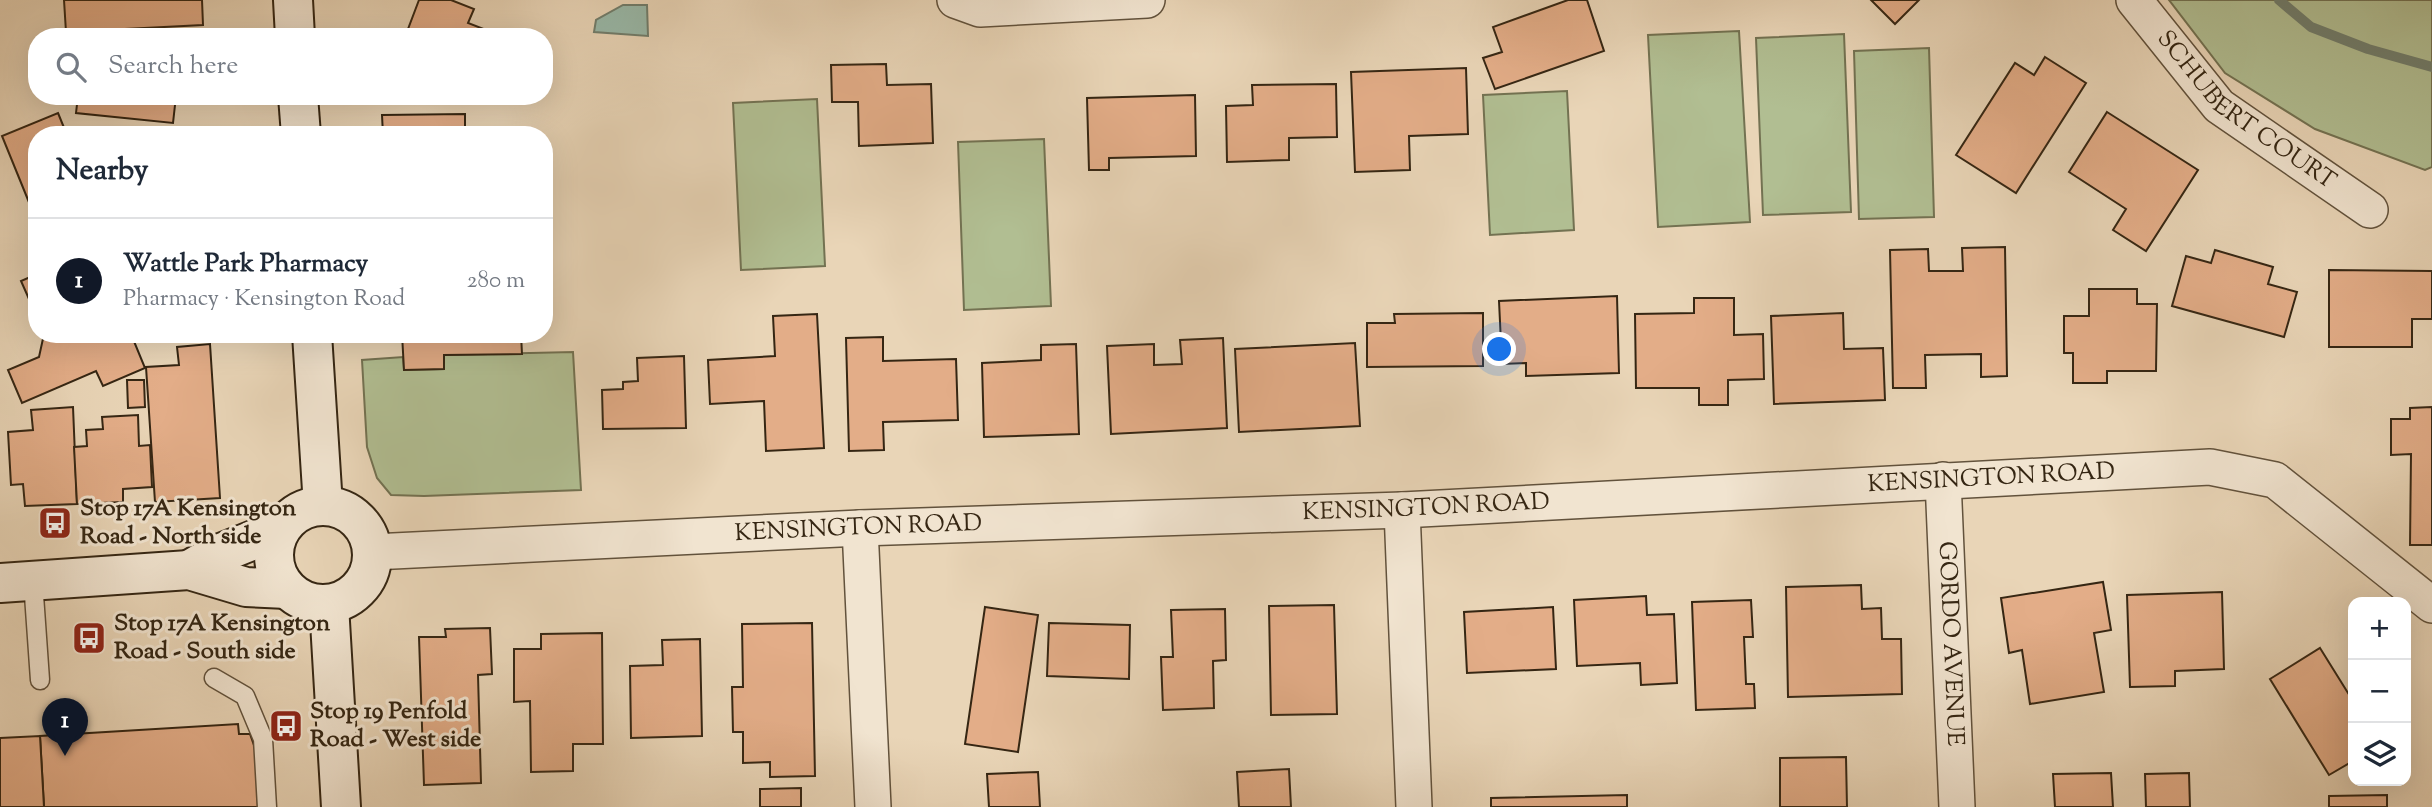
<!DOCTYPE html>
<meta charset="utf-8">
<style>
:root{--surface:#fff;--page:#f2f2f3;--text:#1f2937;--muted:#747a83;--line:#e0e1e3;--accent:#111827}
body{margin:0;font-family:"Sorts Mill Goudy",serif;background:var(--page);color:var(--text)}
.controls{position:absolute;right:21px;bottom:21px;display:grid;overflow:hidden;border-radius:14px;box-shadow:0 7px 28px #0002}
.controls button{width:63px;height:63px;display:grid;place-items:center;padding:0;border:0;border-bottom:2px solid var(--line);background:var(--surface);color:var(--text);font:35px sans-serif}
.you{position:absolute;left:1500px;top:350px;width:24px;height:24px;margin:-18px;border:5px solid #fff;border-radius:50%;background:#1a73e8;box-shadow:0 0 0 10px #1a73e833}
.badge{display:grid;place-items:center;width:46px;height:46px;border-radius:50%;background:var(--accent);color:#fff;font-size:23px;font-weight:700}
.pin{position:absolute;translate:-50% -58px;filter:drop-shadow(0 2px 4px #0008)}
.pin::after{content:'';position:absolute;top:37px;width:24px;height:21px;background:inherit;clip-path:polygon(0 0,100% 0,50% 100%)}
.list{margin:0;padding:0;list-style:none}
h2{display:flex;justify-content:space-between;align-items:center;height:91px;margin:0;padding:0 28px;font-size:30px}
h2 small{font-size:23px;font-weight:400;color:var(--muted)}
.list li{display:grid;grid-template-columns:46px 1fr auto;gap:21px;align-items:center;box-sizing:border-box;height:126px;padding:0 28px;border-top:2px solid var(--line)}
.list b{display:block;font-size:26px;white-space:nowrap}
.list p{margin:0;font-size:23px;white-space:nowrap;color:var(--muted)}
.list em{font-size:23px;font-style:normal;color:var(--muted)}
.icon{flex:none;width:38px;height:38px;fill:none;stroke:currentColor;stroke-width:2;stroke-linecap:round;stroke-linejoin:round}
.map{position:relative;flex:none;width:2432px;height:807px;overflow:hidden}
.search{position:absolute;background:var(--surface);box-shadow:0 7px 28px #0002;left:28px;top:28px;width:525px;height:77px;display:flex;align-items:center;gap:18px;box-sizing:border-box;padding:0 24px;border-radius:28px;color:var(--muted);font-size:26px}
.panel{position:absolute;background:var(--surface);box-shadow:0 7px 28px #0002;left:28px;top:126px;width:525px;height:217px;border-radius:28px}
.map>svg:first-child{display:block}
</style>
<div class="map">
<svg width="2432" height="807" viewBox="0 0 2432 807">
<rect width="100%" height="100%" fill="#e9d5b7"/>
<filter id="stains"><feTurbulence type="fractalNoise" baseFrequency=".00286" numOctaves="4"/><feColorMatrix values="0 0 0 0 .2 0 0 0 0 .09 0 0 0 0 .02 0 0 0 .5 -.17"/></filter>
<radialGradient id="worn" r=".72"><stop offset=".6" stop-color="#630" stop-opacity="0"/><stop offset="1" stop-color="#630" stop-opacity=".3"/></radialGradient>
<g fill="#b1be92" stroke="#737252" stroke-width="2">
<path d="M2169 0H2432V167L2425 170 2315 129 2225 73Z"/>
<path d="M1739 31 1750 222 1658 227 1648 35Z"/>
<path d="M1844 34 1851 212 1763 215 1756 38Z"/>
<path d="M1929 48 1934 217 1859 219 1854 51Z"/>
<path d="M1567 91 1574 230 1490 235 1483 95Z"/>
<path d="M817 99 825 266 741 270 733 103Z"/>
<path d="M1044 139 1051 306 964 310 958 142Z"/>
<path d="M573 352 581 490 424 496 391 495 377 478 367 447 362 360 403 357 404 370 444 369V355Z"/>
</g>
<path fill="#99b9a9" stroke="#717e6d" stroke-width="2" d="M623 5H647L648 36 594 32 596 20Z"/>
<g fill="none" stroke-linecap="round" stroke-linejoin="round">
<path stroke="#717e6d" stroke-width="10" d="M2279 0 2311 27 2368 49 2432 67"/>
</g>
<g fill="#e3ad88" stroke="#352613" stroke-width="2">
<path d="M64 0H202L203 25 66 32Z"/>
<path d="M419 0H451L474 9 468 23 504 37H405Z"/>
<path d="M1568 0H1587L1604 51 1495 89 1483 58 1502 52 1493 27Z"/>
<path d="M1871 0H1919L1895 24Z"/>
<path d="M2045 57 2086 83 2016 193 1956 155 2015 63 2034 75Z"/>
<path d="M886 64 887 85 931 84 933 143 859 146 858 102H832L831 65Z"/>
<path d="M1466 68 1468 134 1409 136 1410 170 1355 172 1351 72Z"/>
<path d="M1336 84 1337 137 1289 138V160L1227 162 1226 106 1253 105 1252 85Z"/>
<path d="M1195 95 1196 156 1109 158V170H1089L1087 98Z"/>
<path d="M78 96H176L173 123 76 113Z"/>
<path d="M2107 112 2198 170 2146 251 2113 230 2126 209 2069 172Z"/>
<path d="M58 113 67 135H37V222L2 136Z"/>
<path d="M465 114V135H383L382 115Z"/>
<path d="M2005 247 2007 376 1981 377V354L1925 355 1926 388H1893L1890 250 1928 249 1929 271H1963L1962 248Z"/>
<path d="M2215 250 2273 267 2268 284 2297 292 2284 337 2172 306 2186 256 2211 263Z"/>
<path d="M2329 270 2432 271V319H2412V347H2329Z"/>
<path d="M37 274V317L21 281Z"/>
<path d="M2089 289H2137V304H2157L2156 371H2107V383H2073V353H2064V316H2089Z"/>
<path d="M1617 296 1619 373 1526 376V363L1502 364 1499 301Z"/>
<path d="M1694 298H1734V335L1763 334 1764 379 1728 380V405H1699V388H1636L1635 314 1694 313Z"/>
<path d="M1483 313V366L1367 367V323H1395L1394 314Z"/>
<path d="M1843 313 1844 349 1883 348 1885 400 1774 404 1771 316Z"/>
<path d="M817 314 824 448 766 451 764 401 710 404 708 360 775 356 773 316Z"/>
<path d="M44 334H131L145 368 103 386 96 371 22 403 8 370 39 357Z"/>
<path d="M402 334H521L522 354 444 355V369L404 370Z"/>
<path d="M883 337V361L956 359 958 420 883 422 884 450 849 451 846 338Z"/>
<path d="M1223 338 1227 428 1111 434 1107 346 1154 344V365L1182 364 1180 340Z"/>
<path d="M1355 343 1360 426 1239 432 1235 349Z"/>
<path d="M210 344 220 498 155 502 146 367 179 365 177 347Z"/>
<path d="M1076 344 1079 434 984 437 982 363 1041 360V345Z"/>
<path d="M684 356 686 428 603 429 602 390 623 389V382L638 381 637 358Z"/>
<path d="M127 380H144L145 407 128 408Z"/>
<path d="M73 407 77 504 25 506 23 484 11 485 8 432 33 430 31 410Z"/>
<path d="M2432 407V545H2410L2411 454 2391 455V419H2410V408Z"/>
<path d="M138 415 139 446 150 445 152 487 123 489V502L77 504 74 447 87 446 86 430 103 429 102 417Z"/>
<path d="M2103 582 2111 630 2094 633 2104 692 2030 704 2022 650 2009 653 2001 598Z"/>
<path d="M1861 585 1862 609 1881 608 1882 639H1901L1902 694 1788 697 1786 587Z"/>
<path d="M2222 592 2224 669 2175 671V686L2130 687 2127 595Z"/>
<path d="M1646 596 1647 615 1674 614 1677 683 1641 685 1640 663 1577 666 1574 600Z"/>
<path d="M1751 600 1753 637H1744L1746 684H1754L1755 708 1696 710 1692 602Z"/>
<path d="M1334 605 1337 714 1271 715 1269 606Z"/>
<path d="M985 607 1038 615 1018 752 965 744Z"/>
<path d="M1553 607 1556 669 1467 673 1464 612Z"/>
<path d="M1225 609 1226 660 1213 661 1214 708 1163 710 1161 657H1173L1171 610Z"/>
<path d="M812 623 815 776 770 777V762L743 763V732H733L732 687H743L742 624Z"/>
<path d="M1049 623 1130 625 1129 679 1047 676Z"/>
<path d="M490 628 492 674 478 675 481 783 424 785 419 637H446L445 629Z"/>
<path d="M602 633 603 744H573V771L531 772 530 701 514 702V649H541V634Z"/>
<path d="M700 639 702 736 631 738 630 666 663 665 662 640Z"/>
<path d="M2320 648 2353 701V761L2329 775 2270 679Z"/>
<path d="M238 724 239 734H250L256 751 258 807H44L40 736Z"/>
<path d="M40 736 44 807H0V738Z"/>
<path d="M1846 757 1847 807H1780V758Z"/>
<path d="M1289 769 1291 807H1239L1237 772Z"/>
<path d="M1038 772 1040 807H989L987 774Z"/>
<path d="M2111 773 2113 807H2055L2053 774Z"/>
<path d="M2189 773 2190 807H2146L2145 774Z"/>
<path d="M801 788V807H760V789Z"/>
<path d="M1627 795V807H1491V798Z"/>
<path d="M2387 795V807H2329V796Z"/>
</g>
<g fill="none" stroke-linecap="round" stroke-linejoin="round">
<defs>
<g id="lane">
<path d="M33 581 40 680"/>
<path d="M214 678 245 696 263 739 267 807"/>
</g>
<g id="street">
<path d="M955 0 980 9 1147 0"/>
<path id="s1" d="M2134 0 2219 106 2370 210"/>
<path id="s2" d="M1943 480 1957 807"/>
<path d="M1402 510 1414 807"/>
<path d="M860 528 873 807"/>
<path id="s3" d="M373 552 860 528 1402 510 2210 467 2275 480 2432 605"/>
</g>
<g id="secondary">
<path d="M293 0 295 37"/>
<path d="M298 96 301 135"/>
<path d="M312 334 323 506"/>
<circle cx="323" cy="555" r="49"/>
<path d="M189 570 211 557 281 529"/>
<path d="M0 583 189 570 246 587 287 589"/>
<path d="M329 605 341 807"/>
</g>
</defs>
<use href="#lane" stroke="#62523c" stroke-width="21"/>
<use href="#street" stroke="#62523c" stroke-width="38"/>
<use href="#secondary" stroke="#352613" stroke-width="42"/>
<use href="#lane" stroke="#f1e4d0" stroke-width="18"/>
<use href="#street" stroke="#f1e4d0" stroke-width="35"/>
<use href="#secondary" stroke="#f1e4d0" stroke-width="38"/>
</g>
<defs>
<symbol id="bus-square" viewBox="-11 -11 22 22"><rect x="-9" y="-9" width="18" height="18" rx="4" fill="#8f2418" stroke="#f1e4d0"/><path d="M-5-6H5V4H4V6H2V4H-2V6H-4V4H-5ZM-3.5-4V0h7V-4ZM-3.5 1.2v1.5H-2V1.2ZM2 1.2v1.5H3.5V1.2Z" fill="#fff"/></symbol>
</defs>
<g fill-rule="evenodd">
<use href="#bus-square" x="36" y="504" width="38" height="38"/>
<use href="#bus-square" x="70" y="619" width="38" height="38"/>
<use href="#bus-square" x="267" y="707" width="38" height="38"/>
</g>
<g text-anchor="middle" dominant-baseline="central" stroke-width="6" stroke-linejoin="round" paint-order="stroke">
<g font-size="24" fill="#352613" stroke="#f1e4d0">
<text stroke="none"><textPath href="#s1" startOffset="159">SCHUBERT COURT</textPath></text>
<text stroke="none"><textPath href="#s3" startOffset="1620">KENSINGTON ROAD</textPath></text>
<text stroke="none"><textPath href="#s3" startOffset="1054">KENSINGTON ROAD</textPath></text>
<text stroke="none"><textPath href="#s3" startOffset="486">KENSINGTON ROAD</textPath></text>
<text stroke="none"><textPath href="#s2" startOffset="164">GORDO AVENUE</textPath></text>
</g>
<g font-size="24" font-weight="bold" fill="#352613" stroke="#f1e4d0" text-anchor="start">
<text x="80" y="509">Stop 17A Kensington<tspan x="80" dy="28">Road - North side</tspan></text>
<text x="114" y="624">Stop 17A Kensington<tspan x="114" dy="28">Road - South side</tspan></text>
<text x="310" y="712">Stop 19 Penfold<tspan x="310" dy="28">Road - West side</tspan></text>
</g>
</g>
<rect width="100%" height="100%" filter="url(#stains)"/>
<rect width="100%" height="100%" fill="url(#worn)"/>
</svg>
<div class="controls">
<button>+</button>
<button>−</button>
<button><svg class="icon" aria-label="layers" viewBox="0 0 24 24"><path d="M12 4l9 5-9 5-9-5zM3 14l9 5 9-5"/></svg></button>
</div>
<div class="you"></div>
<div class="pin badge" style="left:65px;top:756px">1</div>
<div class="search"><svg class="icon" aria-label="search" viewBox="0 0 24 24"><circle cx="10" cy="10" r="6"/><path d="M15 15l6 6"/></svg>Search here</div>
<section class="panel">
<h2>Nearby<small></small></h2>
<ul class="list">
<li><span class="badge">1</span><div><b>Wattle Park Pharmacy</b><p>Pharmacy · Kensington Road</p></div><em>280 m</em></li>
</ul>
</section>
</div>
